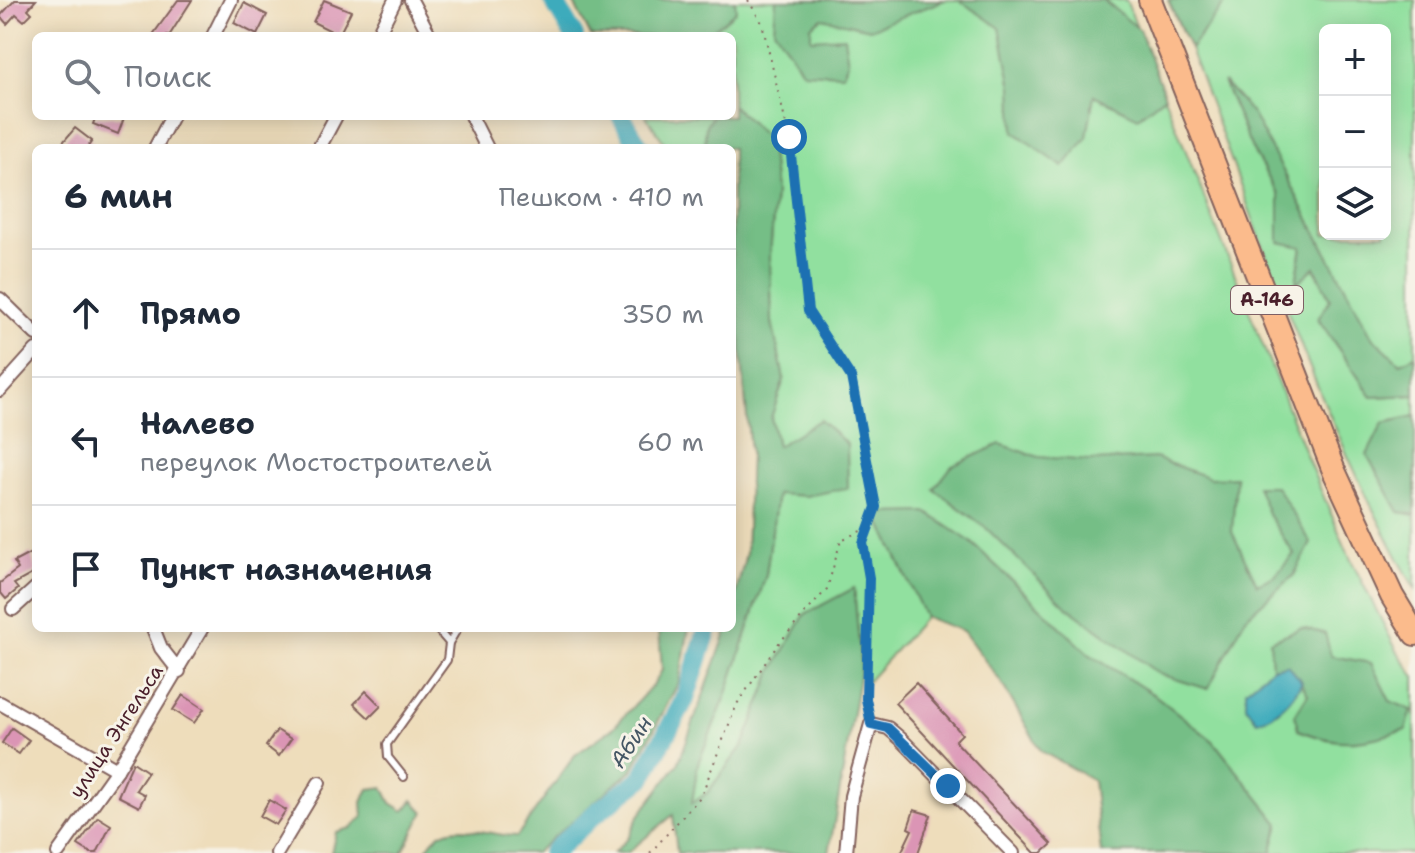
<!DOCTYPE html>
<html lang="ru">
<meta charset="utf-8">
<style>
:root{--surface:#fff;--page:#f6f6f7;--text:#1f2937;--muted:#747a83;--line:#e0e1e3}
body{margin:0;font-family:"Shantell Sans",sans-serif;background:var(--page);color:var(--text)}
.controls{position:absolute;right:24px;top:24px;display:grid;overflow:hidden;border-radius:12px;box-shadow:0 4px 20px #0003}
.controls button{width:72px;height:72px;display:grid;place-items:center;padding:0;border:0;border-bottom:2px solid var(--line);background:var(--surface);color:var(--text);font:40px sans-serif}
.stop{position:absolute;width:24px;height:24px;margin:-18px;border:6px solid #1f6fb2;border-radius:50%;background:#fff}
.stop.end{background:#1f6fb2;border-color:#fff;box-shadow:0 2px 8px #0008}
.list{margin:0;padding:0;list-style:none}
h2{display:flex;justify-content:space-between;align-items:center;height:104px;margin:0;padding:0 32px;font-size:34px}
h2 small{font-size:26px;font-weight:400;color:var(--muted)}
.list li{display:grid;grid-template-columns:52px 1fr auto;gap:24px;align-items:center;box-sizing:border-box;height:128px;padding:0 32px;border-top:2px solid var(--line)}
.list b{display:block;font-size:30px;white-space:nowrap}
.list p{margin:0;font-size:26px;white-space:nowrap;color:var(--muted)}
.list em{font-size:26px;font-style:normal;color:var(--muted)}
.icon{flex:none;width:44px;height:44px;fill:none;stroke:currentColor;stroke-width:2;stroke-linecap:round;stroke-linejoin:round}
.map{position:relative;flex:none;width:1415px;height:853px;overflow:hidden}
.search{position:absolute;background:var(--surface);box-shadow:0 4px 20px #0003;left:32px;top:32px;width:704px;height:88px;display:flex;align-items:center;gap:20px;box-sizing:border-box;padding:0 28px;border-radius:12px;color:var(--muted);font-size:30px}
.panel{position:absolute;background:var(--surface);box-shadow:0 4px 20px #0003;left:32px;top:144px;width:704px;height:488px;border-radius:12px}
.map>svg:first-child{display:block}
</style>
<div class="map">
<svg width="1415" height="853" viewBox="0 0 1415 853">
<rect width="100%" height="100%" fill="#f7f3e8"/>
<filter id="ink" filterUnits="userSpaceOnUse"><feTurbulence type="fractalNoise" baseFrequency=".0125" numOctaves="2"/><feDisplacementMap in="SourceGraphic" scale="16" xChannelSelector="R" yChannelSelector="G"/><feConvolveMatrix kernelMatrix="1 2 1 2 8 2 1 2 1" color-interpolation-filters="sRGB"/></filter>
<filter id="wash" filterUnits="userSpaceOnUse"><feTurbulence type="fractalNoise" baseFrequency=".006" numOctaves="4" result="noise"/><feDisplacementMap in="SourceGraphic" scale="32" xChannelSelector="R" yChannelSelector="G"/><feGaussianBlur stdDeviation="1.8" result="paint"/><feColorMatrix in="noise" values="0 0 0 0 0 0 0 0 0 0 0 0 0 0 0 0 0 1.4 0 .05"/><feComposite in="paint" operator="in"/></filter>
<g filter="url(#wash)">
<rect width="100%" height="100%" fill="#edb"/>
<g fill="#91e09f" stroke="#6e8065" stroke-width="2" fill-rule="evenodd">
<path d="M573 0H1126L1311 467 1350 558 1396 649 1415 677V853H1271L1279 824 1213 741 1156 696 1089 654 971 542 919 597 925 617 867 682 861 666 854 589 772 672 744 744 707 793 691 805 698 763 726 696 766 575 777 493 806 496 820 420 777 447 771 418 784 379 772 322 770 255 775 193 770 141 732 105V36H591Z"/>
<path d="M1227 0H1415V356L1400 364 1372 337 1252 113 1225 84 1253 151 1279 195V241L1302 246 1296 283 1314 267 1330 299 1318 320 1372 397 1415 395V416L1383 423 1399 511 1415 515V589C1319 420 1259 231 1190 49ZM1325 30H1385V234H1325Z"/>
<path d="M646 116H713L706 126 705 148H668Z"/>
</g>
<g fill="#74be86" stroke="#5f6e58" stroke-width="2">
<path d="M572 0H735L736 11 706 36H591Z"/>
<path d="M776 0H945L870 29 822 18 811 26V39L844 37 848 62 843 74 803 72 774 29Z"/>
<path d="M959 0H1103L1139 29 1165 96 1138 117 1094 95 1087 137 1063 167 1014 132 1012 87 1000 28Z"/>
<path d="M1168 0H1227L1190 49Z"/>
<path d="M1223 82 1252 113 1372 337 1400 363 1415 356V395L1372 397 1318 319 1330 299 1315 267 1296 284 1302 247 1279 242V195L1253 151Z"/>
<path d="M732 105 770 141 775 193 770 255 772 322 784 379 771 418 777 446 820 420 847 444 848 488 806 496 777 494 766 575 726 696 698 763 692 803 707 793 744 744 772 672 805 614 854 588 861 666 829 853H677L673 815 627 853H613L628 838 638 817 678 764 728 628H732V610L746 553 750 453 738 313 732 288V148H705L706 125 713 116H732Z"/>
<path d="M1415 416V515L1399 512 1367 455 1383 423Z"/>
<path d="M1000 444 1039 457 1090 461 1155 458 1210 478 1236 477 1232 532 1257 584 1275 576 1294 554 1269 516 1257 486H1276L1311 543 1294 575 1246 617 1208 689 1159 674 1066 606 985 527 934 489 952 466Z"/>
<path d="M926 512 971 542 1089 654 1156 696 1213 741 1279 824 1271 853H1101L1093 780 1041 751 1001 682 963 631 925 617 876 513Z"/>
<path d="M659 628H689L679 682 633 769 535 853H425C443 812 483 836 517 836L575 755 613 728 654 684 662 670Z"/>
<path d="M1301 628 1325 633 1331 656 1371 663 1390 701 1412 710 1406 730C1360 742 1343 748 1298 730L1295 715 1308 694 1288 665 1272 668 1270 641Z"/>
<path d="M383 787 391 803 404 811 413 800 424 812 402 853H331L336 832 351 828 363 817 362 802 369 789Z"/>
</g>
<path fill="#3eabbc" stroke="#446574" stroke-width="2" d="M1288 665 1302 682C1292 700 1277 716 1257 721L1246 706V690L1272 668Z"/>
<g fill="none" stroke-linecap="round" stroke-linejoin="round">
<g stroke="#3eabbc" stroke-width="20">
<path d="M553 0 574 36"/>
<path d="M621 116 640 148"/>
<path d="M552 853 596 813 642 778 685 699 708 628"/>
</g>
</g>
<g id="blocks">
<g fill="#db95b5">
<path d="M15 0H36L28 9 32 13 24 21 16 14 7 24 0 16Z"/>
<path d="M178 0H192L169 36H152Z"/>
<path d="M324 0 351 11 339 35 313 22Z"/>
<path d="M244 3 267 15 257 35 234 23Z"/>
<path d="M96 116 124 118 118 134 93 124Z"/>
<path d="M75 128 92 141 87 148H71L63 142Z"/>
<path d="M31 553 36 572 14 584 18 589 6 599 0 592V583L18 569 14 562Z"/>
<path d="M916 683 962 734 955 741 1052 844 1042 853H1035L895 703Z"/>
<path d="M366 691 381 706 369 718 354 704Z"/>
<path d="M183 695 204 709 194 723 173 710Z"/>
<path d="M12 728 29 740 19 754 2 743Z"/>
<path d="M277 730 291 739 279 756 266 746Z"/>
<path d="M133 762 148 772 136 790 145 795 139 807 118 796Z"/>
<path d="M269 800 286 810 276 825 260 816Z"/>
<path d="M914 810 931 815 918 853H901L912 830 908 828Z"/>
<path d="M98 817 111 825 97 853H91L78 845Z"/>
</g>
</g>
</g>
<g filter="url(#ink)">
<use href="#blocks" fill-opacity="0" stroke="#83625d" stroke-width="2"/>
<g fill="none" stroke-linecap="round" stroke-linejoin="round">
<defs>
<g id="lane">
<path d="M449 643 458 628"/>
<path d="M404 777 388 757 387 744 447 660 449 643 436 628"/>
</g>
<g id="street">
<path d="M411 0 430 36"/>
<path d="M213 36 231 0"/>
<path d="M377 36 395 0"/>
<path d="M471 116 487 148"/>
<path d="M155 148 172 116"/>
<path d="M319 148 336 116"/>
<path d="M0 299 36 334"/>
<path d="M0 390 36 350"/>
<path d="M13 609 36 588"/>
<path d="M153 628 161 648 179 671"/>
<path d="M0 703 117 770"/>
<path d="M58 853 117 770 202 628"/>
<path d="M277 853 319 783"/>
<path d="M846 853 851 796 871 724 888 728 901 739 1013 853"/>
</g>
<path id="highway" d="M1150 0 1334 471 1392 596 1415 634"/>
</defs>
<use href="#lane" stroke="#83625d" stroke-width="10"/>
<use href="#street" stroke="#83625d" stroke-width="16"/>
<use href="#highway" stroke="#83625d" stroke-width="26"/>
<g stroke="#83625d" stroke-width="2" stroke-dasharray="2 6" stroke-linecap="butt">
<path d="M748 0 762 23 789 137 808 311 851 377 876 507 863 543 869 578 865 628 868 711"/>
<path d="M650 853 701 796 737 704 779 643 827 589 841 540 865 529"/>
</g>
<use href="#lane" stroke="#fff" stroke-width="6"/>
<use href="#street" stroke="#fff" stroke-width="12"/>
<use href="#highway" stroke="#fbbb8c" stroke-width="22"/>
</g>
</g>
<g fill="none" stroke-linecap="round" stroke-linejoin="round" filter="url(#ink)">
<path stroke="#1f6fb2" stroke-width="10" d="M789 137 808 311 851 377 876 507 863 543 869 578 866 699 871 724 888 728 948 786"/>
</g>
<g text-anchor="middle" dominant-baseline="central" stroke-width="6" stroke-linejoin="round" paint-order="stroke">
<rect fill="#f7f3e8" stroke="#7e5f64" stroke-width="2" x="1231" y="286" width="72" height="28" rx="6"/>
<g font-size="18" font-weight="bold" fill="#4a1f2b">
<text x="1267" y="300">А-146</text>
</g>
<g font-size="20" fill="#4a1f2b" stroke="#f7f3e8">
<text transform="translate(116 731) rotate(-57)">улица Энгельса</text>
</g>
<g font-size="22" font-style="italic" fill="#455765" stroke="#f7f3e8">
<text transform="translate(631 742) rotate(-57)">Абин</text>
</g>
</g>
</svg>
<div class="controls">
<button>+</button>
<button>−</button>
<button><svg class="icon" aria-label="layers" viewBox="0 0 24 24"><path d="M12 4l9 5-9 5-9-5zM3 14l9 5 9-5"/></svg></button>
</div>
<div class="stop" style="left:789px;top:137px"></div>
<div class="stop end" style="left:948px;top:786px"></div>
<div class="search"><svg class="icon" aria-label="search" viewBox="0 0 24 24"><circle cx="10" cy="10" r="6"/><path d="M15 15l6 6"/></svg>Поиск</div>
<section class="panel">
<h2>6 мин<small>Пешком · 410 m</small></h2>
<ul class="list">
<li><svg class="icon" aria-label="ahead" viewBox="0 0 24 24"><path d="M12 20V5M6 11l6-6 6 6"/></svg><div><b>Прямо</b></div><em>350 m</em></li>
<li><svg class="icon" aria-label="left" viewBox="0 0 24 24"><path d="M17 20v-9H6M10 6l-5 5 5 5"/></svg><div><b>Налево</b><p>переулок Мостостроителей</p></div><em>60 m</em></li>
<li><svg class="icon" aria-label="arrive" viewBox="0 0 24 24"><path d="M6 21V4h12l-3 4 3 4H6"/></svg><div><b>Пункт назначения</b></div></li>
</ul>
</section>
</div>
